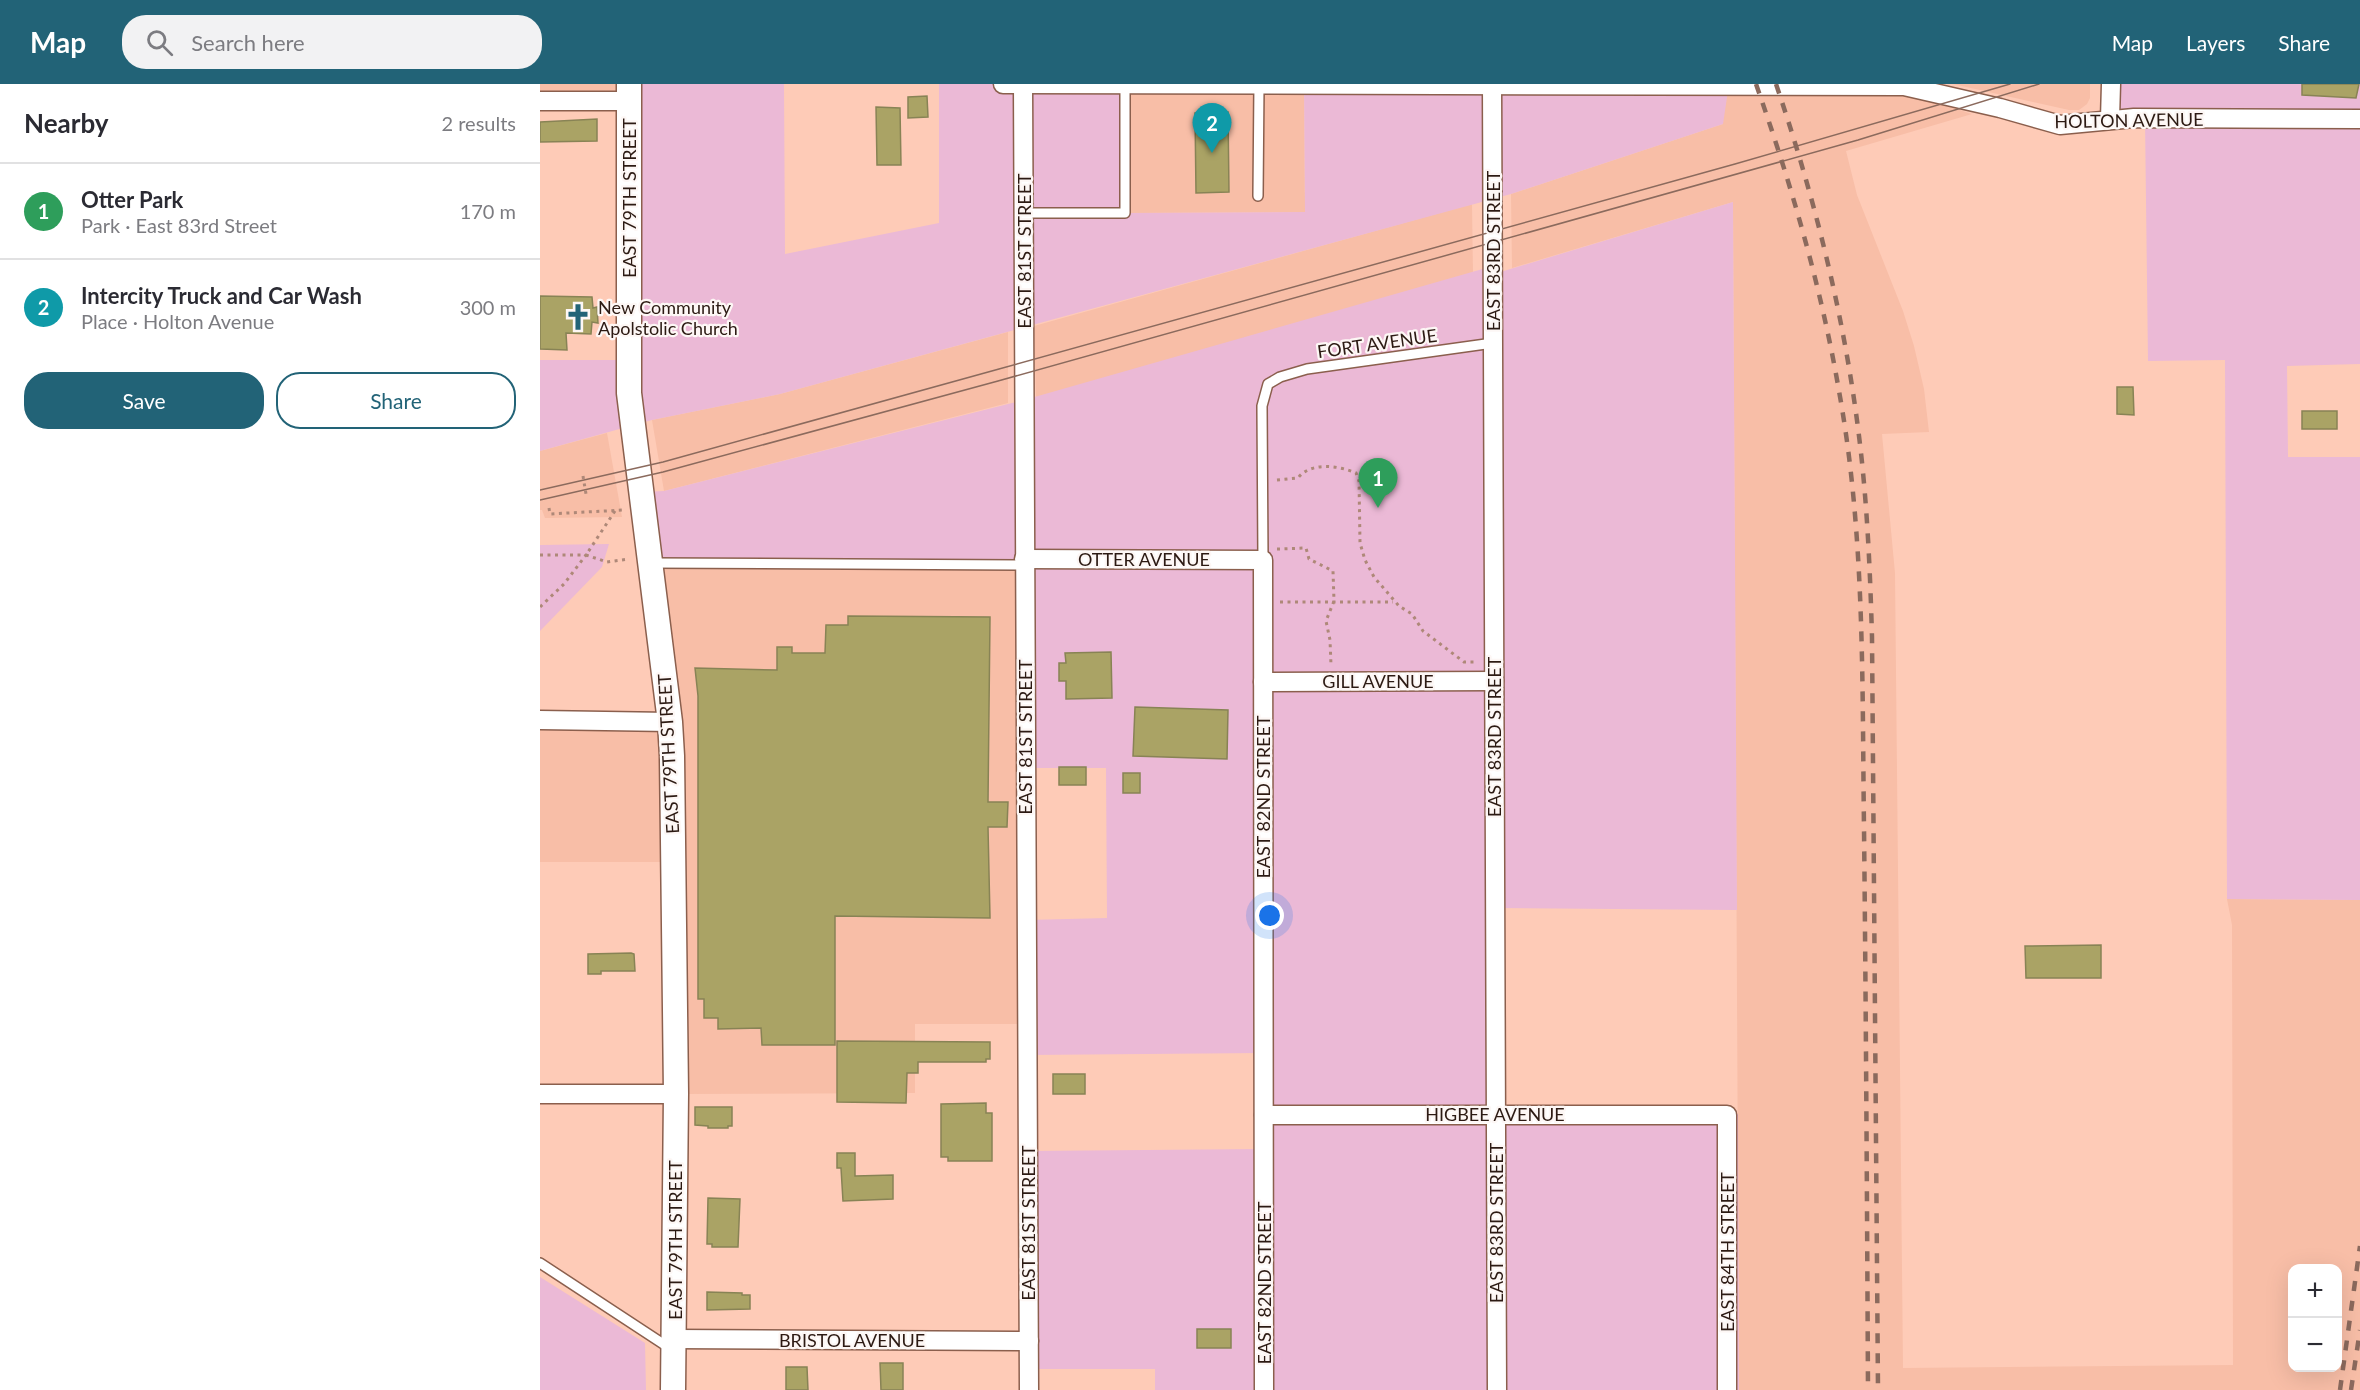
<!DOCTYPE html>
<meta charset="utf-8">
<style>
:root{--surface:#fff;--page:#f2f2f3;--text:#2b2b33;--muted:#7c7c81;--line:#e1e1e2;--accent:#226377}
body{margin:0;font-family:Lato,sans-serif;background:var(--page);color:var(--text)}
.controls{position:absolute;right:18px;bottom:18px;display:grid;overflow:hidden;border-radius:12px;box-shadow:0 6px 24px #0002}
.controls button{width:54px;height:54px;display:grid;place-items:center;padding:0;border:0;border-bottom:2px solid var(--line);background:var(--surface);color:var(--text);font:30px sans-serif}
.you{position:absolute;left:730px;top:832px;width:21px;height:21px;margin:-15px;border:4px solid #fff;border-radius:50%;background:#1a73e8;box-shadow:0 0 0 9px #1a73e833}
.badge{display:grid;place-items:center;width:39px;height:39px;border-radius:50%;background:var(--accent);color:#fff;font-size:20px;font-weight:700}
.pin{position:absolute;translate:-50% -50px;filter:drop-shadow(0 2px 3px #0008)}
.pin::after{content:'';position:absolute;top:32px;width:21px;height:18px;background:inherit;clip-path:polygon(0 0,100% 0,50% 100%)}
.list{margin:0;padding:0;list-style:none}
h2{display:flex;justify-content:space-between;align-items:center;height:78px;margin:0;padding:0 24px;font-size:26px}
h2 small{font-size:20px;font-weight:400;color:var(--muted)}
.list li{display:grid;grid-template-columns:39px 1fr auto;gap:18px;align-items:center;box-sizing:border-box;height:96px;padding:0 24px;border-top:2px solid var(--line)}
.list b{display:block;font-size:22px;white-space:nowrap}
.list p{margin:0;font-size:20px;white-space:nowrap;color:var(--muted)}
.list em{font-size:20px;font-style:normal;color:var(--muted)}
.actions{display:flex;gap:12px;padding:18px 24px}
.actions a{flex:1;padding:14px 0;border:2px solid var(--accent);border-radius:24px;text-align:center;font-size:21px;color:var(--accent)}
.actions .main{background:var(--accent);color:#fff}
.icon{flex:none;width:33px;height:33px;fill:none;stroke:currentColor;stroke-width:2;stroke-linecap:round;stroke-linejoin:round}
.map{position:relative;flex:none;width:1820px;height:1306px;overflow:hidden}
header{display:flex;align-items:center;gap:36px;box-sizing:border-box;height:84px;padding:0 30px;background:var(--accent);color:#fff}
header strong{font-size:28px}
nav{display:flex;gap:33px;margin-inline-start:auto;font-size:21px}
.search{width:420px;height:54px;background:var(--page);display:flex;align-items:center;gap:15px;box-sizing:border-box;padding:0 21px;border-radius:24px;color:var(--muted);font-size:22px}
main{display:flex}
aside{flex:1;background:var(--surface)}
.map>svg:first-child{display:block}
</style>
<header>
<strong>Map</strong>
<div class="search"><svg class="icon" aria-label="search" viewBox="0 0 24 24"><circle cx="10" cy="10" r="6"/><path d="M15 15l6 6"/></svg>Search here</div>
<nav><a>Map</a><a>Layers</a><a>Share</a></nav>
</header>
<main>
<aside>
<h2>Nearby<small>2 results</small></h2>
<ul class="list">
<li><span class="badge" style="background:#2e9e5b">1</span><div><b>Otter Park</b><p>Park · East 83rd Street</p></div><em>170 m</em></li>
<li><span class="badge" style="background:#0f9aa8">2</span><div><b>Intercity Truck and Car Wash</b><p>Place · Holton Avenue</p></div><em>300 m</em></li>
</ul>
<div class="actions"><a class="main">Save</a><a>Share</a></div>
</aside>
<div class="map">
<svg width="1820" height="1306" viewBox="0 0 1820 1306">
<rect width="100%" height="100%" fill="#fecbb7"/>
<g fill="#f8bea7" fill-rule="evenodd">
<rect x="0" y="0" width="89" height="17"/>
<path d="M585 0 764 1 765 128 585 129Z"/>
<path d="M1413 0H1550V14L1547 20 1539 26H1529Z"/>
<path d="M1368 9 1432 30 1306 67 1317 111 1363 227 1374 262 1384 305 1389 348 1342 350 1355 489 1363 1284 1693 1281 1692 841 1687 815 1820 816V1306H1199L1193 118 972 184 971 110 1183 40 1177 10ZM1752 1184H1798V1284H1752Z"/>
<path d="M932 120 933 191 496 314 494 242Z"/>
<path d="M468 248V319L124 407 112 336 240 310Z"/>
<path d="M67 349 82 433 5 434 2 426H0V367Z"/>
<path d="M111 479 484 481 487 940H375V1009L136 1010 133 778H0V636L130 638Z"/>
</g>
<g fill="#ebb9d6">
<path d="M89 0H244L245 170 399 139V0H641H585V129L765 128 764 0H1189L1183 40 971 110 240 310 112 336 0 367V276H89Z"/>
<path d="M1571 0H1820V280L1747 282 1748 373H1820V816L1687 815 1685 276 1608 277 1605 35H1570Z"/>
<path d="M1193 118 1197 826 955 824 956 1030H1198L1199 1306H615V1285H489L488 1067 723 1065V969L487 971V836L567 834 566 684H485L484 482 111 479 102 408 124 407 484 316 953 182 954 190Z"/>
<path d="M69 460 62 483 0 547V461Z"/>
<path d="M0 1193 105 1259 106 1306H0Z"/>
</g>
<g fill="#aaa365" stroke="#888355" stroke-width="1.5">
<path d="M1762 0H1819L1816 14 1762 11Z"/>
<path d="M387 12 388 33 368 34V13Z"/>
<path d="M336 23 360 24 361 81H337Z"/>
<path d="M688 28 689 108 656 109 655 29Z"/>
<path d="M57 35V57L0 58V38Z"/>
<path d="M0 212 52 213 53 224 57 223 58 239 52 238 51 250 26 249 27 266 0 265Z"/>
<path d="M1577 303H1593L1594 331 1577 330Z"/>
<rect x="1762" y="327" width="35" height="18"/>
<path d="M308 532 450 533 448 718H468L467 743H448L450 834 295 832V961H222L221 944 178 945V934H164V915H158V612L155 584 237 586V563H252V569H285L286 541H308Z"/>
<path d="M571 568 572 614 526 615V597H519V579H526L525 569Z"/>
<path d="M595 623 688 626 687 675 593 672Z"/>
<rect x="519" y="683" width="27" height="18"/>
<rect x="583" y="689" width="17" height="20"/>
<path d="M1561 861V894H1486L1485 862Z"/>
<path d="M91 869 94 870 95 887H61V890H48V870Z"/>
<path d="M297 957 450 958V975H446V978H378V989H367L366 1019 297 1018Z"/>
<rect x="513" y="990" width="32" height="20"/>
<path d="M446 1019V1029H452V1077H408V1073H401V1020Z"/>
<path d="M155 1023H192V1042H188V1044H168V1042L155 1041Z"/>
<path d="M297 1069H315V1092L353 1091V1115L303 1117 301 1084H297Z"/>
<path d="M168 1114 200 1115 198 1163H172V1160H167Z"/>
<path d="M167 1208 202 1209V1211H210V1225L167 1226Z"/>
<rect x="657" y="1245" width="34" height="19"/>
<path d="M340 1279H363V1306H341Z"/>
<path d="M246 1283H267L268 1306H246Z"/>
</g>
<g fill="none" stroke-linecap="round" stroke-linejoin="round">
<defs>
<g id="lane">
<path d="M718 112 719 0"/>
<path d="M483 129H585V0"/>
<path d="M723 476 722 322 728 300 740 293 767 285 953 259"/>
<path d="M112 479 484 481"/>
<path d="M0 1179 131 1265"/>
</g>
<g id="street">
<path d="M463 0 1364 2 1460 24 1520 41 1594 34 1820 35"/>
<path d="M483 0 489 1306"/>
<path d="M952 0 957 1306"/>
<path d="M0 17H89"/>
<path d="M1570 35 1571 0"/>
<path d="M484 475 723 476 724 1306"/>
<path d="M723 598 954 597"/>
<path d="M0 636 130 638"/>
<path d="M0 1010H136"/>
<path d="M724 1031H1187V1306"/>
<path d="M134 1255 489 1257"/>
</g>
<path id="secondary" d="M89 0V309L130 638 132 672 136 1010 133 1306"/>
</defs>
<use href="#lane" stroke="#8b5f4d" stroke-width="12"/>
<use href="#street" stroke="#8b5f4d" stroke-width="21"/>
<use href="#secondary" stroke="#8b5f4d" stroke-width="27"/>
<g stroke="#ae8878" stroke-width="3" stroke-dasharray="3 4.5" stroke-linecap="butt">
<path d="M43 392 46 410"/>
<path d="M737 396 758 394C771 377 800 382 816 389L819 397 820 459 825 476 834 493 859 522 872 530 883 547 924 578H934"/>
<path d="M9 424 10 430 83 426"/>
<path d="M75 427 46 471 67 478 89 475"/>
<path d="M737 465 766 464 769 475 793 487 794 517 786 537 790 556 791 581"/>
<path d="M0 471H46L24 500 0 523"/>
<path d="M740 518H853"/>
</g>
<use href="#lane" stroke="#fff" stroke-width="9"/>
<use href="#street" stroke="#fff" stroke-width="18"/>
<use href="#secondary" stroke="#fff" stroke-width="24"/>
<g stroke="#8b6a5d" stroke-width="1.5">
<path d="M0 406 123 378 459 285 1195 80 1470 0"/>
<path d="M0 416 123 388 458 297 1318 56 1499 0"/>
</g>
<g stroke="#8b6a5d" stroke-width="4.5" stroke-dasharray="10 10" stroke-linecap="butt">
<path d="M1216 0C1251 100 1281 202 1299 307 1325 450 1322 597 1324 743 1326 931 1327 1118 1328 1306"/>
<path d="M1236 0C1274 112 1303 227 1318 344 1327 413 1330 483 1332 553L1338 1306"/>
<path d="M1800 1306 1820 1162"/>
<path d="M1811 1306 1820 1246"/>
</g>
</g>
<defs>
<symbol id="church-bare" viewBox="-9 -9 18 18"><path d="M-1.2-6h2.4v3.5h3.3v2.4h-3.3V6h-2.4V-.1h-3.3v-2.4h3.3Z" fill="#226377" stroke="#fdf7f5" stroke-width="2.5" paint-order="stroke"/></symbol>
</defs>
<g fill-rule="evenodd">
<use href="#church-bare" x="19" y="214" width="38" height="38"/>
</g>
<g text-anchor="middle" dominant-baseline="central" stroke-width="4.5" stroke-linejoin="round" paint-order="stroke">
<g font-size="18" fill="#2c1a13" stroke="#fdf7f5">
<text transform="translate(1589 36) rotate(-1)">HOLTON AVENUE</text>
<text transform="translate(89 114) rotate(-90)">EAST 79TH STREET</text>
<text transform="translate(484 167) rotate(-90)">EAST 81ST STREET</text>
<text transform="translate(953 167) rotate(-90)">EAST 83RD STREET</text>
<text transform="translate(837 259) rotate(-8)">FORT AVENUE</text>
<text x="604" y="475">OTTER AVENUE</text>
<text x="838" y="597">GILL AVENUE</text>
<text transform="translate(485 653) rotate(-90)">EAST 81ST STREET</text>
<text transform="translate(954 653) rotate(-90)">EAST 83RD STREET</text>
<text transform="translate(128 670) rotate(-93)">EAST 79TH STREET</text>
<text transform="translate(723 713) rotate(-90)">EAST 82ND STREET</text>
<text x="955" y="1030">HIGBEE AVENUE</text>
<text transform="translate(488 1139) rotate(-90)">EAST 81ST STREET</text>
<text transform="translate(956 1139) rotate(-90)">EAST 83RD STREET</text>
<text transform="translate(135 1156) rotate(-90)">EAST 79TH STREET</text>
<text transform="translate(1187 1168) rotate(-90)">EAST 84TH STREET</text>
<text transform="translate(724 1199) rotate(-90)">EAST 82ND STREET</text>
<text x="312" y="1256">BRISTOL AVENUE</text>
</g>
<g font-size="18" fill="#2c1a13" stroke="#fdf7f5" text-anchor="start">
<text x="58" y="223">New Community<tspan x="58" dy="21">Apolstolic Church</tspan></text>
</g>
</g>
</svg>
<div class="controls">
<button>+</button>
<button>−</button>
</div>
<div class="you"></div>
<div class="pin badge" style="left:838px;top:424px;background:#2e9e5b">1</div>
<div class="pin badge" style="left:672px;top:69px;background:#0f9aa8">2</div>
</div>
</main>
